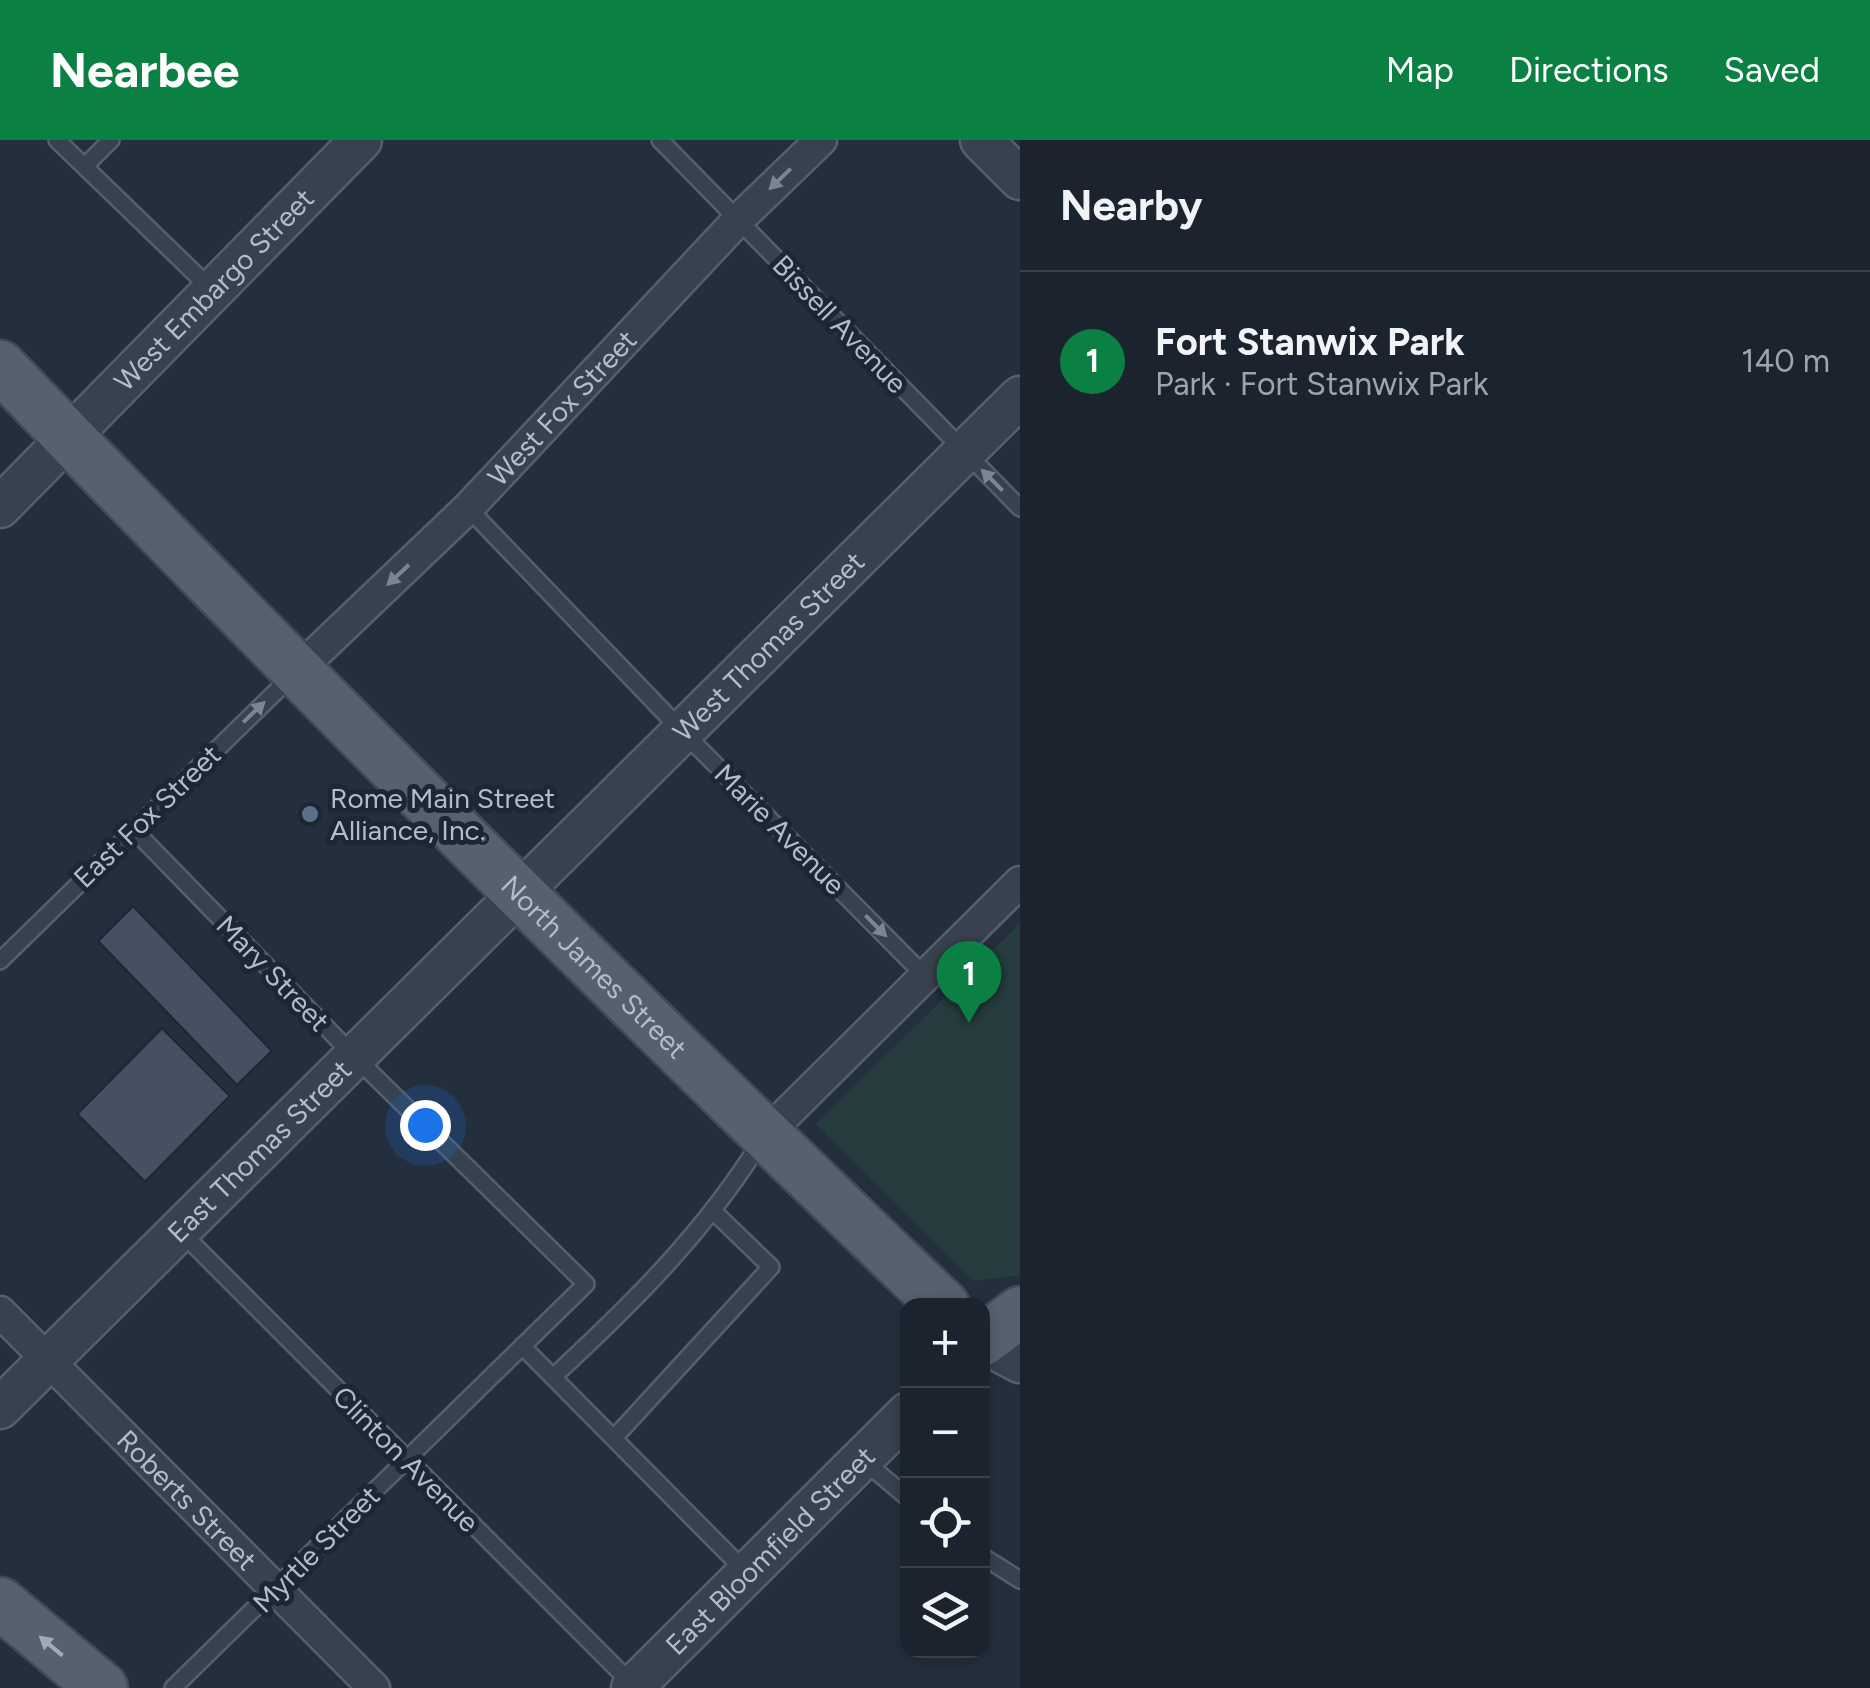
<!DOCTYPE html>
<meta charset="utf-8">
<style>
:root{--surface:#1b232e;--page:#282f3a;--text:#f1f3f6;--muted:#a0a4aa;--line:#39404a;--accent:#0b8043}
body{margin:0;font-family:Figtree,sans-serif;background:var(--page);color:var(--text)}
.controls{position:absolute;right:30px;bottom:30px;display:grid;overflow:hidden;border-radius:20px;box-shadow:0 5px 15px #0003}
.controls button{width:90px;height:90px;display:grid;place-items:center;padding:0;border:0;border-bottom:2px solid var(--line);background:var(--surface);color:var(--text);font:50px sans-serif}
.you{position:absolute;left:425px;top:985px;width:35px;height:35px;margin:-25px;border:8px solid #fff;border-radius:50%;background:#1a73e8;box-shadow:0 0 0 15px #1a73e833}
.badge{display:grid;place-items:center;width:65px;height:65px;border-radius:50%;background:var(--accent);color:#fff;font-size:32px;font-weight:700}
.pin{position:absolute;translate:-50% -82px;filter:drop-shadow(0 2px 5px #0008)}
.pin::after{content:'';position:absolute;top:52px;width:35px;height:30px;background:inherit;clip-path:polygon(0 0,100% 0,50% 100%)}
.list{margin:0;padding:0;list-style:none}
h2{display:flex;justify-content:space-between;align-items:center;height:130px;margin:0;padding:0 40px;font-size:42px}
h2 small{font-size:32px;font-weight:400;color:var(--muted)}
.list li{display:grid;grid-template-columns:65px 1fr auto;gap:30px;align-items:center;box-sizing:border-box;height:180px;padding:0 40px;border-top:2px solid var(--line)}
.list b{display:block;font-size:38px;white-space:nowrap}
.list p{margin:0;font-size:32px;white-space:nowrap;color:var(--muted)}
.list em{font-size:32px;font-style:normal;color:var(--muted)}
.icon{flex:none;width:55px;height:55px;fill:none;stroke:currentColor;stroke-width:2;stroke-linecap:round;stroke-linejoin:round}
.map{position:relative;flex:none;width:1020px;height:1548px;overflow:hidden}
header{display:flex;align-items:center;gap:60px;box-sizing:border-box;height:140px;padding:0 50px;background:var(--accent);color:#fff}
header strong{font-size:48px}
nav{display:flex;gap:55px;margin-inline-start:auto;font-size:35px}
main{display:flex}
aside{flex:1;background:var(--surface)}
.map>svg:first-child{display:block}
</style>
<header>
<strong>Nearbee</strong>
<nav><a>Map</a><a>Directions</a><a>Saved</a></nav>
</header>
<main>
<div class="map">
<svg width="1020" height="1548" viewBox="0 0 1020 1548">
<rect width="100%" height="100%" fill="#242f3e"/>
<path fill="#263c3f" d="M1020 783V1135L974 1141 816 984Z"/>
<g fill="#455162" stroke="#1f2835" stroke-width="2.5">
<path d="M133 766 272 911 237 945 98 801Z"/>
<path d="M162 888 230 956 145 1042 77 974Z"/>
</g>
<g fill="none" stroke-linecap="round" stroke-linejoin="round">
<defs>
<g id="service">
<path d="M57 0 211 149"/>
<path d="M660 0 1020 368"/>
<path d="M85 26 111 0"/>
<path d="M468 368 684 593 925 836"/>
<path d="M133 689 355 917 586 1144 173 1548"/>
<path d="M0 821 294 534"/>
<path d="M182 1093 632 1544"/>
<path d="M522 1206 746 1432"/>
<path d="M553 1237C633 1163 705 1092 763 998"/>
<path d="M614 1298 771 1127 713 1071"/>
<path d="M864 1321 908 1358"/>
<path d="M982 1416 1020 1440"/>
</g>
<g id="minor">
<path id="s1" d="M296 532 468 368 739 79 821 0"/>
<path d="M765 995 1020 742"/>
<path id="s2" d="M0 1172 374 1548"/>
</g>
<g id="tertiary">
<path d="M981 0 1020 39"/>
<path id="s3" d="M0 367 361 0"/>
<path d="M982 1202 1020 1222"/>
<path id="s4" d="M0 1268 1020 257"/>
<path id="s5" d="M632 1548 908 1273"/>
</g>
<g id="primary">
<path id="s6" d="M0 226C308 546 622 859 944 1166"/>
<path d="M982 1201 1020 1172"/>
<path d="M0 1463 102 1548"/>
</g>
</defs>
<use href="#service" stroke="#565f6c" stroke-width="20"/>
<use href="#minor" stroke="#565f6c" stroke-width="35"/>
<use href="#tertiary" stroke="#565f6c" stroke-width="45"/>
<use href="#primary" stroke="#414a57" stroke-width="55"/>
<use href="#service" stroke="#38414e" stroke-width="15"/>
<use href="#minor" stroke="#38414e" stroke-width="30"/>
<use href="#tertiary" stroke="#38414e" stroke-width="40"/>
<use href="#primary" stroke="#56606e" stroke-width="50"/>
</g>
<defs><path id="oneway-solid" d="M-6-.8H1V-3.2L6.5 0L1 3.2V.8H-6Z" transform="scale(2.5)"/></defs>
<g fill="#7c8592">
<use href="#oneway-solid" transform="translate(780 39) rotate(136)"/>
<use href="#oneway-solid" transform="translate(992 340) rotate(-135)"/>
<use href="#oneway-solid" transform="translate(398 435) rotate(137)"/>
<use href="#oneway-solid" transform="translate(254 572) rotate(-44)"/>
<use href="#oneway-solid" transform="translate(876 786) rotate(45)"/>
</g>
<use fill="#a1aab7" href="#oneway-solid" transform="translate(51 1506) rotate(-140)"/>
<circle fill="#5c6f8a" stroke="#1d2633" stroke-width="4" cx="310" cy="674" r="10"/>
<g text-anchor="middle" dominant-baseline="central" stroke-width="10" stroke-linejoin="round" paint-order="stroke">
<g font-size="28" fill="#b4bcc9" stroke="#1d2633">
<text stroke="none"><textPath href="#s3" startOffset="305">West Embargo Street</textPath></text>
<text transform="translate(840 184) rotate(46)">Bissell Avenue</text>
<text stroke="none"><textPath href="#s1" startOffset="375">West Fox Street</textPath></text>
<text stroke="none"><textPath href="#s4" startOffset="1082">West Thomas Street</textPath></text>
<text transform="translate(147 676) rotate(-44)">East Fox Street</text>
<text transform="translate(780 689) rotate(45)">Marie Avenue</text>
<text stroke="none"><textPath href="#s6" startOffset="845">North James Street</textPath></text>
<text transform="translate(273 833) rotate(46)">Mary Street</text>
<text stroke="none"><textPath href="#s4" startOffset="365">East Thomas Street</textPath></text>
<text transform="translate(406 1319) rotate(45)">Clinton Avenue</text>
<text stroke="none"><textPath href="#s2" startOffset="265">Roberts Street</textPath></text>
<text transform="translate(316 1409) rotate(-45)">Myrtle Street</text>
<text stroke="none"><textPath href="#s5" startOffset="195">East Bloomfield Street</textPath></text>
</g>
<g font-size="28" fill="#b4bcc9" stroke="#1d2633" text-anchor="start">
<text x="330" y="658">Rome Main Street<tspan x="330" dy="32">Alliance, Inc.</tspan></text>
</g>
</g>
</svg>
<div class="controls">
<button>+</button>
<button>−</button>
<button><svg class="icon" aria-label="locate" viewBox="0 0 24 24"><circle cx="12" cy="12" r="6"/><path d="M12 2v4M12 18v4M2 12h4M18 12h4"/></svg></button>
<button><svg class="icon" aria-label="layers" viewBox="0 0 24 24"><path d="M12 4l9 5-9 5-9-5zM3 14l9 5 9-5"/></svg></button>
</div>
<div class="you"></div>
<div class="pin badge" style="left:969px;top:883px">1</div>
</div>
<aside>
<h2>Nearby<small></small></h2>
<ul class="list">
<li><span class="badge">1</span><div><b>Fort Stanwix Park</b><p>Park · Fort Stanwix Park</p></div><em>140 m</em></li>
</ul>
</aside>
</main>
